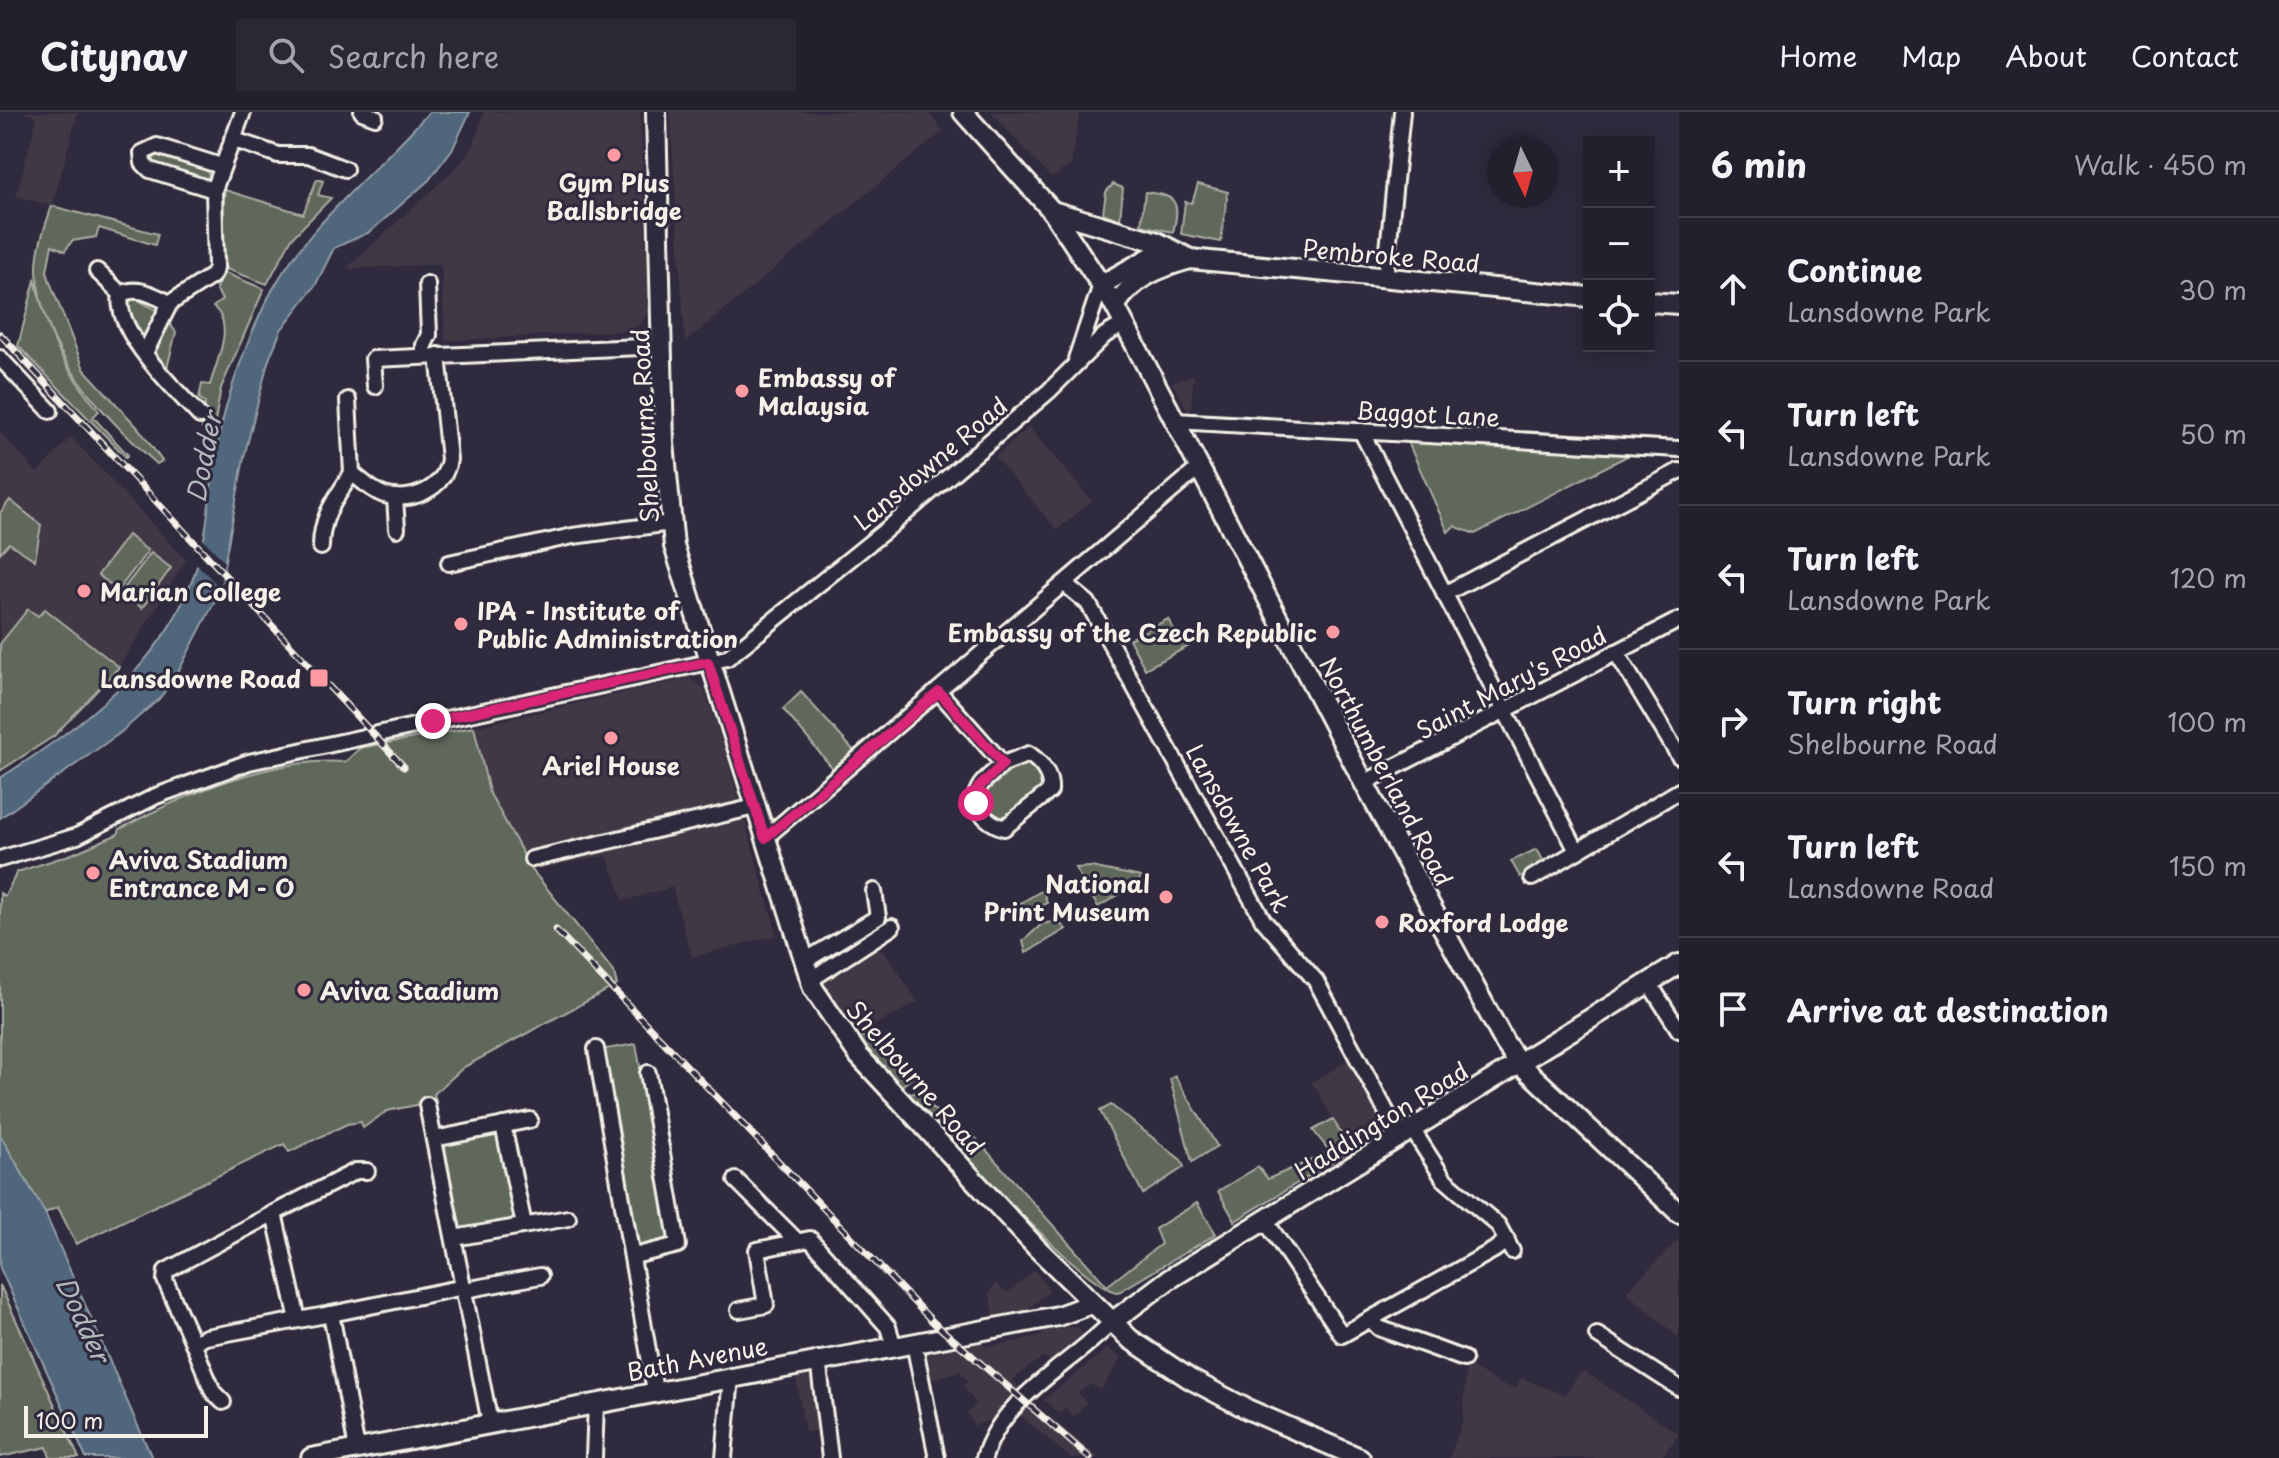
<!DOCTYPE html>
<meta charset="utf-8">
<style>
:root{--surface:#23202e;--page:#2b2836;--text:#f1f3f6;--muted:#a3a3aa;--line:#403e4a}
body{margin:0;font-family:"Playpen Sans",sans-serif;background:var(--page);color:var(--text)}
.controls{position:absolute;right:24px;top:24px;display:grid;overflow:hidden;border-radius:0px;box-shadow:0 4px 20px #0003}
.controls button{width:72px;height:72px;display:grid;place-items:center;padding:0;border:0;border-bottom:2px solid var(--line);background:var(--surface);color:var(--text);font:40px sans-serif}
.compass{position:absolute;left:1487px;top:24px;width:72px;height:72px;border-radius:50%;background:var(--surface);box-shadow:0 4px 20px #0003;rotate:175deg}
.scale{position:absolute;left:24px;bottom:20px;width:184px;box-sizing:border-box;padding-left:8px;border:4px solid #f4f1e8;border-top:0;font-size:22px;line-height:28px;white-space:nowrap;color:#f4f1e8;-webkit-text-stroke:6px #2f2a3d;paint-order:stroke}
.stop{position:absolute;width:24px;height:24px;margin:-18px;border:6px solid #db2777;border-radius:50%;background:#fff}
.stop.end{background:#db2777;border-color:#fff;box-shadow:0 2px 8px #0008}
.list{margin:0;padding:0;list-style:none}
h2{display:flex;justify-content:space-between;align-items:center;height:104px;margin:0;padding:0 32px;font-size:34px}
h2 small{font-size:26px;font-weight:400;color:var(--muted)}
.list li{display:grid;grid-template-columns:52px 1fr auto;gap:24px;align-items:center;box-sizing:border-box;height:144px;padding:0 32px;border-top:2px solid var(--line)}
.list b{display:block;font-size:30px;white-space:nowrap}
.list p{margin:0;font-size:26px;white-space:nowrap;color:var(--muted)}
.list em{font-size:26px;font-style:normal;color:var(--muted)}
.icon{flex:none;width:44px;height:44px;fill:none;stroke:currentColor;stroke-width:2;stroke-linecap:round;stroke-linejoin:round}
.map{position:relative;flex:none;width:1679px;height:1346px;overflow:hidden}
header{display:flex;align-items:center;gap:48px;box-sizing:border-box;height:112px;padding:0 40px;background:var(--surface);border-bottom:2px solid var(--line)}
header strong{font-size:38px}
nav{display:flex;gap:44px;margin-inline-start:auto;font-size:28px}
.search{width:560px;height:72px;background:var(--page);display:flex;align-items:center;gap:20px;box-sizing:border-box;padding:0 28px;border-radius:0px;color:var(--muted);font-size:30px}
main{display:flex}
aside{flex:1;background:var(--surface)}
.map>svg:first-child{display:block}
</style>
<header>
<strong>Citynav</strong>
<div class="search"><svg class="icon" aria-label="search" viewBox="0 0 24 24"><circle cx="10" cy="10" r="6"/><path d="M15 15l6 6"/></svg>Search here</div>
<nav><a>Home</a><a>Map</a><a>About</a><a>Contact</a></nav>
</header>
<main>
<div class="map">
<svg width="1679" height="1346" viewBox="0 0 1679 1346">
<rect width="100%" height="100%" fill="#2f2a3d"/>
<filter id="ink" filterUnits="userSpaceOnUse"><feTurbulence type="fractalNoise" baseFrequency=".0125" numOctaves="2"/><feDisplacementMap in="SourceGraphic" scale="16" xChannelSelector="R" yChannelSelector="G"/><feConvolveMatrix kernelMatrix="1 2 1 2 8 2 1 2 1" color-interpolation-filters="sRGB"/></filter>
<g filter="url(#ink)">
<g fill="#413945">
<path d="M22 0H78L52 94 16 84 37 5Z"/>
<path d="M484 0H640L649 198 642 211 631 218 445 229 441 152 346 157 456 56 472 37Z"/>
<path d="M670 0H927L943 19 685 230Z"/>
<path d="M991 0H1080L1071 53 1051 66Z"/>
<path d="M1194 263 1190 303 1172 270Z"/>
<path d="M1029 315 1092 389 1057 418 995 345Z"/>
<path d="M0 320 37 361 71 325 186 448 119 555 54 624 0 659Z"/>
<path d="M689 566 703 575 725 638 777 823 692 845 672 775 623 789 607 743 532 758 489 680 474 615Z"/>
<path d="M877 836 879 839 884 838 918 890 855 924 822 866Z"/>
<path d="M1349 948 1385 1019 1352 1038 1312 970Z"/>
<path d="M1679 1127V1226L1626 1180Z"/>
<path d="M1035 1158 1050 1179 1028 1197 994 1203 989 1181 995 1171 1007 1181Z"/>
<path d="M1078 1215 1085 1226 1052 1253 1044 1244 1012 1268 1039 1296 1099 1346H1071L1006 1292 990 1308 974 1314 967 1301 976 1292 963 1274 968 1269 959 1259 927 1269 921 1243 969 1233 984 1231 985 1235 1017 1229 1043 1223 1042 1220 1051 1217Z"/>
<path d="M1107 1237 1122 1245 1101 1278 1091 1272 1078 1281 1086 1291 1074 1304 1065 1295 1059 1302 1043 1288Z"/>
<path d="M1466 1252 1502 1273 1516 1276 1521 1266 1565 1283 1580 1261 1585 1260 1679 1322 1661 1346H1449L1463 1308Z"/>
<path d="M814 1264 822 1318 805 1320 796 1266Z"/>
</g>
<g fill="#61685b" stroke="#aaaca2" stroke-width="2">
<path d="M155 43 207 58 209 65 206 68 153 52Z"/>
<path d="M317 67 323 69 318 83 331 86 292 126 267 172 226 157 222 107 225 78 303 102Z"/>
<path d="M1113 72 1123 76 1120 108 1103 101 1106 80Z"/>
<path d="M1198 72 1228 80 1221 130 1181 122 1185 90 1192 91Z"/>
<path d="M1145 80C1176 83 1181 89 1173 120L1141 113Z"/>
<path d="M52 94 158 122 155 133 99 116 96 125 72 129 65 139 52 133 47 159 50 170 84 257 139 317 162 349 157 352C102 303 40 238 37 160 36 138 45 114 52 94Z"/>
<path d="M225 161 264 177 221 276 214 315 202 317 205 291 199 286 202 272 210 273C216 250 236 211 213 195L222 188 216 176Z"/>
<path d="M35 168C51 229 59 249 99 299L93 305 128 343 126 345 18 234Z"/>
<path d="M131 184 160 200 176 220 166 260 127 203Z"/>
<path d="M1407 328 1635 340 1475 422 1454 414 1448 420Z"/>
<path d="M10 388 41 413 35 448 9 431 0 441V401Z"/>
<path d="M128 423 148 439 118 478 98 463Z"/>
<path d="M151 441 171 456 142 496 121 480Z"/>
<path d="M28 497 38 504 45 497 119 555 54 624 0 659V532Z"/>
<path d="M1168 507 1180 528 1185 526 1189 534 1145 557 1129 527Z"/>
<path d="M801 580 855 640 834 658 783 597Z"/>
<path d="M474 615 489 680 532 758 614 860 617 873 464 955 434 982 436 989 387 999 363 1016 361 1010 347 1012 289 1040 284 1032 76 1132 58 1095 45 1101 0 1023V781L5 784 17 760 72 742 118 722 120 717C183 683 273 644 345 650L360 636Z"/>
<path d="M1025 647 1041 661 1047 673 1005 712 984 698 982 683Z"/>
<path d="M1537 737 1545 752 1520 765 1511 749Z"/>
<path d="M1091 755 1141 765 1137 772 1098 795 1075 756Z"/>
<path d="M1043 778 1047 791 1013 809 1007 799Z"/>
<path d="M1057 809 1066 817 1026 841 1023 829 1042 812Z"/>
<path d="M859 922 916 963 899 976 855 924Z"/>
<path d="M636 932 671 1128 639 1136 600 938Z"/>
<path d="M1175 964 1217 1034 1192 1050 1170 967Z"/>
<path d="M916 981 950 1012 972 1022 1107 1174 1161 1132 1155 1117 1197 1091 1216 1122 1119 1180C1087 1181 938 1014 907 982Z"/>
<path d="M1111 993 1181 1048 1184 1055 1143 1082 1100 999Z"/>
<path d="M1333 1007 1350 1039 1235 1109 1218 1079 1258 1055 1268 1067 1330 1040 1313 1018Z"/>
<path d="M498 1021 515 1108 461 1118 444 1031Z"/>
<path d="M0 1173 79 1346H50L47 1335 0 1345Z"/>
</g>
<g fill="#50667b" stroke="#929ea7" stroke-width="2">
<path d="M429 0H470L453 36 429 68 370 120 334 136 315 174 281 218 268 250 244 345 219 481 175 566 159 587 120 621 0 706V666C89 610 181 540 203 431 209 404 210 375 215 347 223 293 242 241 265 192 303 114 373 64 429 0Z"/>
<path d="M0 1023 45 1101 152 1346H86L0 1156Z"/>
</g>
<path fill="#2f2a3d" d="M200 424 224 449 220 476 194 449Z"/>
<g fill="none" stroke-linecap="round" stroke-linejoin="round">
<defs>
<g id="minor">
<path d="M362 0 375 5"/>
<path d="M232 27 278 43H308L345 57"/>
<path d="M214 78 150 58 143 51 142 41 157 34 221 54"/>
<path d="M97 159 121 182"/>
<path d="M1385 167 1402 0"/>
<path d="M170 191C154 184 138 173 121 182 113 219 175 277 200 304"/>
<path d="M145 241 170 191 212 164 216 156 214 78 243 0"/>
<path d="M424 244V233L429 223 427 172"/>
<path d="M0 246 50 299"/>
<path d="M1076 247 1101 173"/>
<path d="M375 274 373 247 663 234"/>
<path d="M348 288 352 361C362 369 372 379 384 383 412 391 445 377 449 347L438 243"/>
<path d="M1175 309 1679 337"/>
<path d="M1361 319 1577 739"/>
<path d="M395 385 397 417"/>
<path d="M321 435C321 404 336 386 352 361"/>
<path d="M449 451 573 424 671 411"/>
<path d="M1065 472 1088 491 1263 808 1316 869 1400 1025"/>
<path d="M1444 482 1679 359"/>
<path d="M1616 540 1679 644"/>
<path d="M939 580 1003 652C996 659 983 667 979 676 968 695 988 711 1004 716L1050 679C1051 662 1042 651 1029 642L1003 652"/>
<path d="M1364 671 1679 508"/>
<path d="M765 726 1200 355"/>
<path d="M0 747 77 724 156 684 249 650 727 546 887 417 1049 279 1105 223 1124 212"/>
<path d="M532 747 755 695"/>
<path d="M1532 766 1679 679"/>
<path d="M803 850 878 805 874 779"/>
<path d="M810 868 892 815"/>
<path d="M1649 871 1679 918"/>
<path d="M596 937 655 1279"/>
<path d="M427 993 490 1311"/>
<path d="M503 1013 524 1113"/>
<path d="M1412 1017 1444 1067 1498 1113 1512 1139"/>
<path d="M434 1027 530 1008"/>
<path d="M736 1068 797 1129"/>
<path d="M274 1101 356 1059H367"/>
<path d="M1265 1108 1342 1223 1494 1138 1507 1128"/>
<path d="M454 1126 568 1106"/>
<path d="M634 1144 678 1133 648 961"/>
<path d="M465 1178 540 1164"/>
<path d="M739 1198 766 1193 757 1138 810 1127 888 1215 894 1235"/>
<path d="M331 1202 464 1175"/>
<path d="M1371 1208 1379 1216 1464 1247"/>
<path d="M1597 1223 1679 1276"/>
<path d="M193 1231 165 1168 166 1159 274 1101 298 1208"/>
<path d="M914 1231 937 1346"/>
<path d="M818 1247 830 1346"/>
<path d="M223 1290 213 1280 193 1231 206 1225 331 1202 357 1337"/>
<path d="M594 1346 596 1291"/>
<path d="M724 1346 731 1264"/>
<path d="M984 1346C1001 1286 1070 1253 1112 1210"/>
</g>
<g id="major">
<path d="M656 0 664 331 674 434 813 876 859 944 1037 1136 1130 1227 1190 1267 1247 1297 1360 1346"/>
<path d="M963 0 1052 99 1115 194 1364 671 1505 931 1519 951 1679 1101"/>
<path d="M1052 99 1157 130 1190 147 1589 185"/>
<path d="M1101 173 1165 137"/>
<path d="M1649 190 1679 192"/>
<path d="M1115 194C1134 165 1158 156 1190 147"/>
<path d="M1112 1210 1168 1168 1679 852"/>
<path d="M311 1346 1058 1204 1091 1192"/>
</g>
</defs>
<use href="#minor" stroke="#f4f1e8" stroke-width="20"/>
<use href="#major" stroke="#f4f1e8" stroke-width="24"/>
<use href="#minor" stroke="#2f2a3d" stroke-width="14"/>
<use href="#major" stroke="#2f2a3d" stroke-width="18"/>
<defs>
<g id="rail">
<path d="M0 222 404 655"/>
<path d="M556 818 933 1210 1090 1346"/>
</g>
</defs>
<use href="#rail" stroke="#f4f1e8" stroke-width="7"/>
<use href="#rail" stroke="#2f2a3d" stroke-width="4" stroke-dasharray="12" stroke-linecap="butt"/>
</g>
</g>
<g fill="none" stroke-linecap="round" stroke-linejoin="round" filter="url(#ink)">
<path stroke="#db2777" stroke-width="10" d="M433 609 708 550 765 726 939 580 1003 652 978 676 976 691"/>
</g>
<g fill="#ff9aa2" stroke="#2f2a3d" stroke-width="3">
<circle cx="614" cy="43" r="8"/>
<circle cx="742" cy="279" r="8"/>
<circle cx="84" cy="479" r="8"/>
<circle cx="461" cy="512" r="8"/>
<circle cx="1333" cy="520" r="8"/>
<rect x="309" y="556" width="20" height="20" rx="4"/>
<circle cx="611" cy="626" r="8"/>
<circle cx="93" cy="761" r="8"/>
<circle cx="1166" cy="785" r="8"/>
<circle cx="1382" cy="810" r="8"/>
<circle cx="304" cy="878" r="8"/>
</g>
<g text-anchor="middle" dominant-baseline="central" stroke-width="6" stroke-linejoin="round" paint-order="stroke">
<g font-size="24" font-weight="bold" fill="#f4f1e8" stroke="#2f2a3d" text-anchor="start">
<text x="614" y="70" text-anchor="middle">Gym Plus<tspan x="614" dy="28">Ballsbridge</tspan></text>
<text x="758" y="265">Embassy of<tspan x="758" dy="28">Malaysia</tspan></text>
<text x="100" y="479">Marian College</text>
<text x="477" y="498">IPA - Institute of<tspan x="477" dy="28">Public Administration</tspan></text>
<text x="1317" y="520" text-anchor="end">Embassy of the Czech Republic</text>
<text x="301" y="566" text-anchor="end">Lansdowne Road</text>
<text x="611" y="653" text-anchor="middle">Ariel House</text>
<text x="109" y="747">Aviva Stadium<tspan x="109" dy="28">Entrance M - O</tspan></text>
<text x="1150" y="771" text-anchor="end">National<tspan x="1150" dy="28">Print Museum</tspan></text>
<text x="1398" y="810">Roxford Lodge</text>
<text x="320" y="878">Aviva Stadium</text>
</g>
<g font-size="24" fill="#f4f1e8" stroke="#2f2a3d">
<text transform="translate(1391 143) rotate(5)">Pembroke Road</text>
<text transform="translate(1428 301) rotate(3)">Baggot Lane</text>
<text transform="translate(644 314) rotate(-93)">Shelbourne Road</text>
<text transform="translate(930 351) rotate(-40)">Lansdowne Road</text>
<text transform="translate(1511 570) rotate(-28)">Saint Mary's Road</text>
<text transform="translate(1387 659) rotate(62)">Northumberland Road</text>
<text transform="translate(1239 716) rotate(61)">Lansdowne Park</text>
<text transform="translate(916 965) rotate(49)">Shelbourne Road</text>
<text transform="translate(1381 1008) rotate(-32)">Haddington Road</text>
<text transform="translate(697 1246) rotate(-11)">Bath Avenue</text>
</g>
<g font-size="26" font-style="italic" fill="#b2b9bc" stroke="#2f2a3d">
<text transform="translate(203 345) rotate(-79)">Dodder</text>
<text transform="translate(84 1207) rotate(65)">Dodder</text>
</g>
</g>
</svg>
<div class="controls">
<button>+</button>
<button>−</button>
<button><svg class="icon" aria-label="locate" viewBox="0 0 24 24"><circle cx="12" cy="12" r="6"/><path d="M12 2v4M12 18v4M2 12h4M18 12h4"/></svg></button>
</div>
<svg class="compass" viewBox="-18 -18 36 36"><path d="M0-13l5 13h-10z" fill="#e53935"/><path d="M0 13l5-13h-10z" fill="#a3a3aa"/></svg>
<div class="scale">100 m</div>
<div class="stop" style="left:976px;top:691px"></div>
<div class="stop end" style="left:433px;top:609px"></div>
</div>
<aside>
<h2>6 min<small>Walk · 450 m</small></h2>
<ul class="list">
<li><svg class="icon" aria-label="ahead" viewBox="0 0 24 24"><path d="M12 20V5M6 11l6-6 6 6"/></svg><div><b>Continue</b><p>Lansdowne Park</p></div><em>30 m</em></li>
<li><svg class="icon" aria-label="left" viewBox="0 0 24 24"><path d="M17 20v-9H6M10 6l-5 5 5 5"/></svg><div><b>Turn left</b><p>Lansdowne Park</p></div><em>50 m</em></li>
<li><svg class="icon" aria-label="left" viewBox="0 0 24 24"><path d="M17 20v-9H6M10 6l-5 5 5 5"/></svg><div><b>Turn left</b><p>Lansdowne Park</p></div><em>120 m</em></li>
<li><svg class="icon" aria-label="right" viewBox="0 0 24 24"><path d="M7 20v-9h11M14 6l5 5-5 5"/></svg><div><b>Turn right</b><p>Shelbourne Road</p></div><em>100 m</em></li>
<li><svg class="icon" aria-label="left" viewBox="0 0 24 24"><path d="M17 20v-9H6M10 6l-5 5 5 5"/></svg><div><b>Turn left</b><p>Lansdowne Road</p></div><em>150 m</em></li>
<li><svg class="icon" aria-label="arrive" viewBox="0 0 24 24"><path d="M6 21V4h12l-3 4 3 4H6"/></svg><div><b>Arrive at destination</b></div></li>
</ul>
</aside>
</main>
